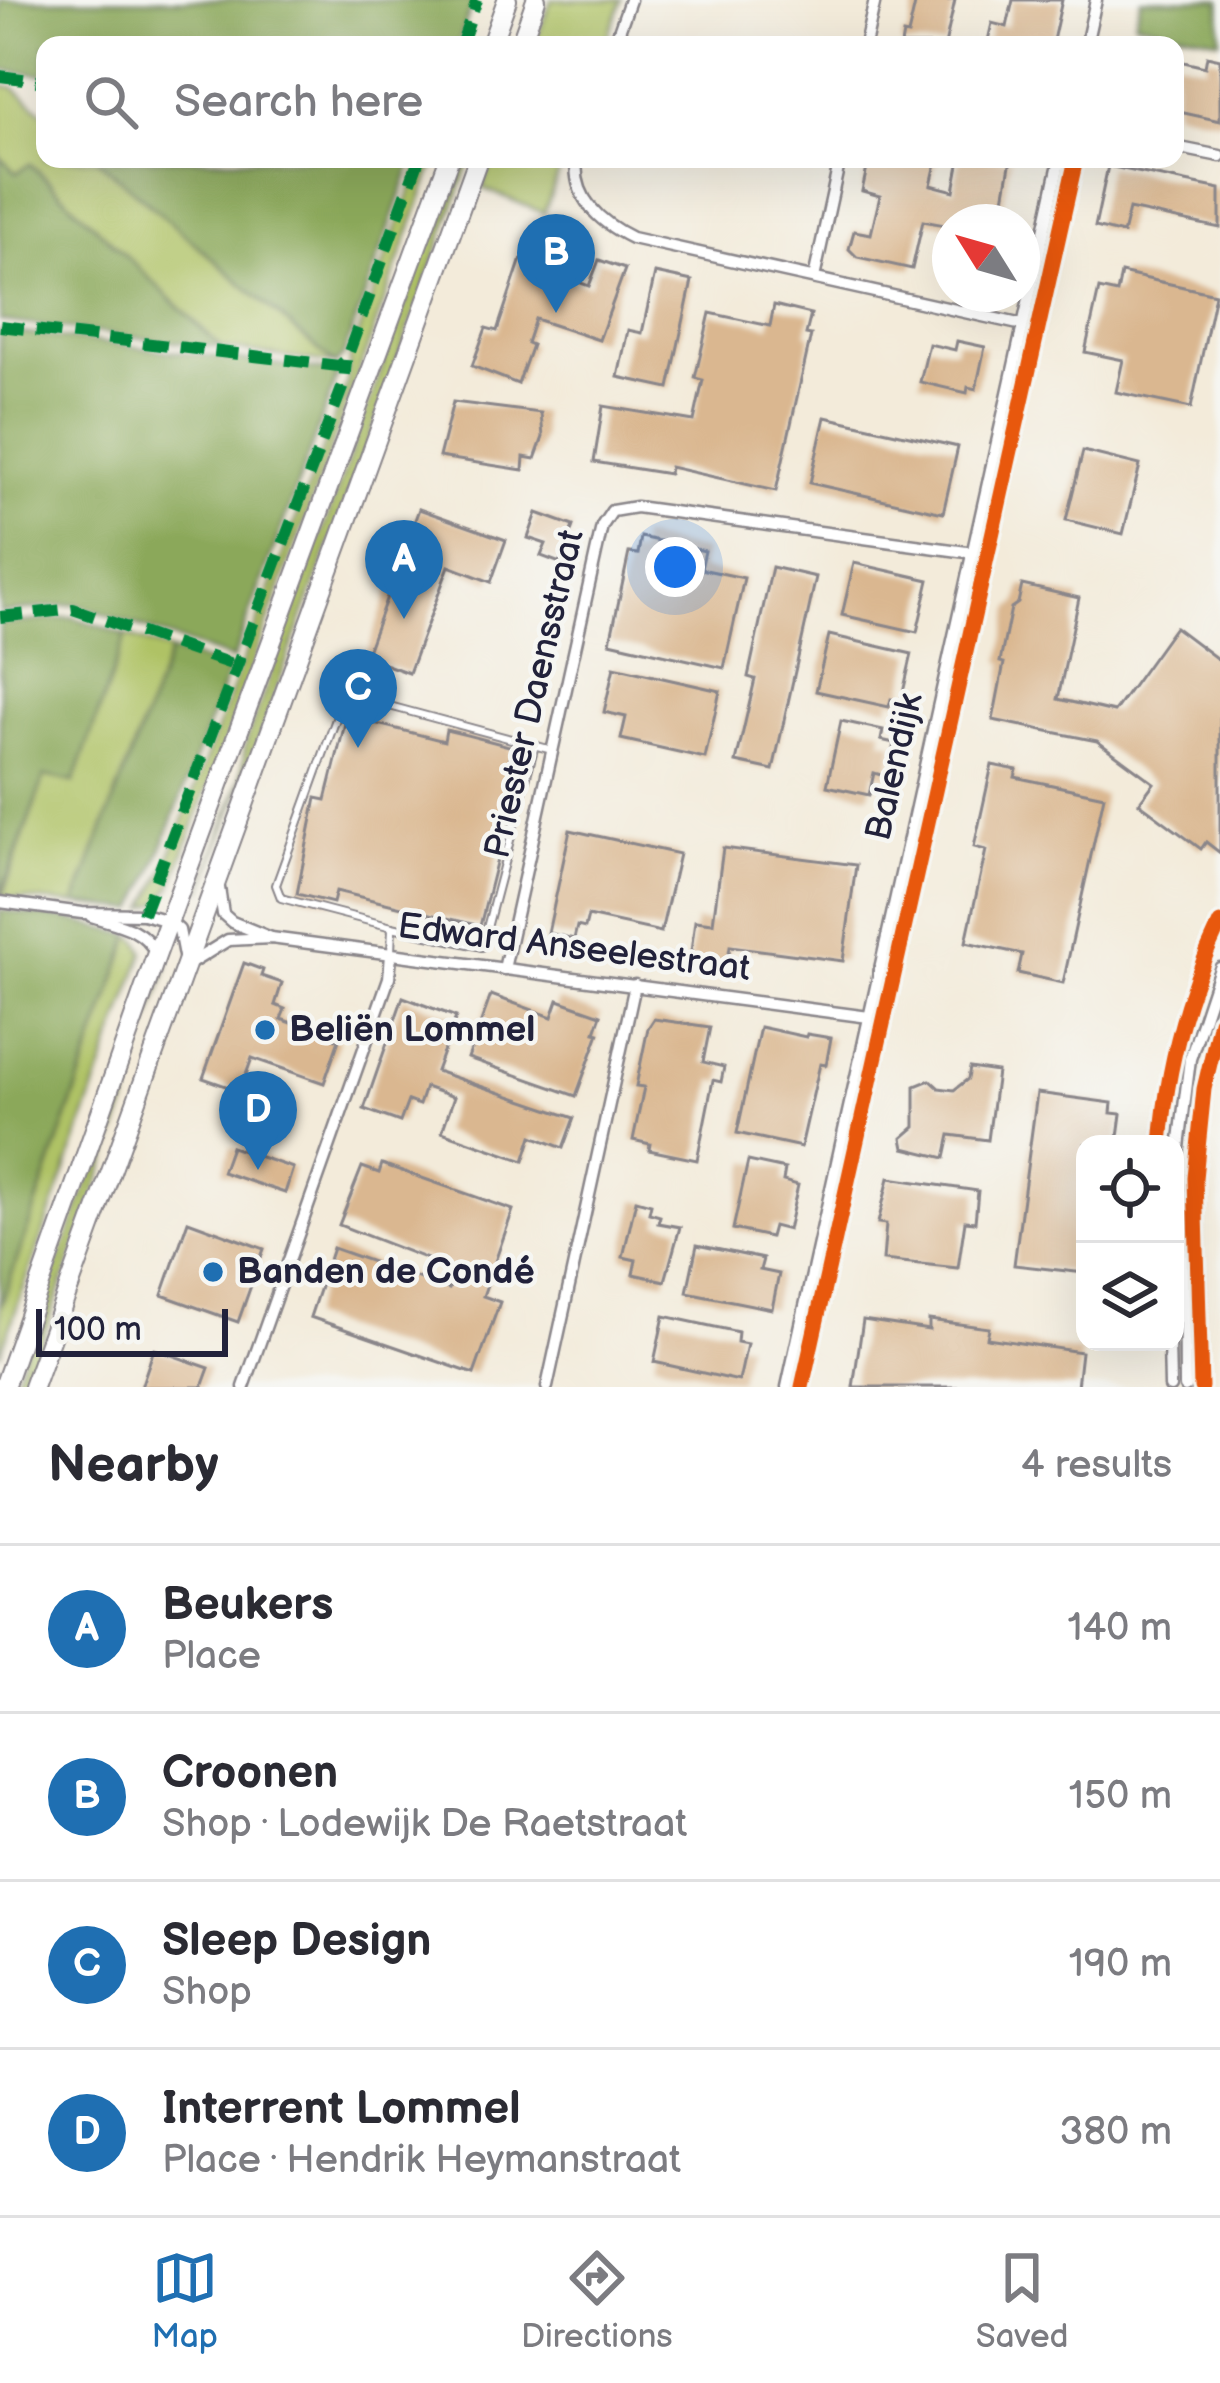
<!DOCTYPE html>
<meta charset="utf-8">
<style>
:root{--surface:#fff;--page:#f7f7f7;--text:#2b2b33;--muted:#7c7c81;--line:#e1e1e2;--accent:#1f6fb2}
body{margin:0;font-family:"Balsamiq Sans",sans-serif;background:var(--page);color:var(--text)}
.controls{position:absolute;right:36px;bottom:36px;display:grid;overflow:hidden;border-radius:24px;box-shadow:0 12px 48px #0002}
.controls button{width:108px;height:108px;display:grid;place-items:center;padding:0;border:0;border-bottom:3px solid var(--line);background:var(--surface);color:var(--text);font:60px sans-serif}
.compass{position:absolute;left:932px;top:204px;width:108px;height:108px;border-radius:50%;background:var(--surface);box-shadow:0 12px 48px #0002;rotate:307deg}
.scale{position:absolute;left:36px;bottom:30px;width:192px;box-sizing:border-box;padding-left:12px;border:6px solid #22223b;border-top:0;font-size:33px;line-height:42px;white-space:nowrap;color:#22223b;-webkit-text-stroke:9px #f6f6f2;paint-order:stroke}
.you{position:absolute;left:675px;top:567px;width:42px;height:42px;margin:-30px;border:9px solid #fff;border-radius:50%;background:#1a73e8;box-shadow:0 0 0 18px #1a73e833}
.badge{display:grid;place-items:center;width:78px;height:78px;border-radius:50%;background:var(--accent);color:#fff;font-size:39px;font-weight:700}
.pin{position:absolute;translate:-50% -99px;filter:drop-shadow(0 3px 6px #0008)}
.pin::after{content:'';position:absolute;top:63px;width:42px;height:36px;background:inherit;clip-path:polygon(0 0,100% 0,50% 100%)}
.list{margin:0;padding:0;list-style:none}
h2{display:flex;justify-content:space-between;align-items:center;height:156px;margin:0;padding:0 48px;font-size:51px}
h2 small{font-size:39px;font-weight:400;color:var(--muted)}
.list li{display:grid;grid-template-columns:78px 1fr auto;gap:36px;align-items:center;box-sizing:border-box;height:168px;padding:0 48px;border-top:3px solid var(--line)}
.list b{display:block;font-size:45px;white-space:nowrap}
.list p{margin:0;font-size:39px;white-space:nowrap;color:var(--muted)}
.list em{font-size:39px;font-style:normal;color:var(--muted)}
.icon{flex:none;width:66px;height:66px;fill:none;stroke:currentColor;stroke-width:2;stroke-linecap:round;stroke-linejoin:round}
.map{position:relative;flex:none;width:1220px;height:1387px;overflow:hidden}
.search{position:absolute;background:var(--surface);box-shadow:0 12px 48px #0002;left:36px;right:36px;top:36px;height:132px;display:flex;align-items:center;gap:30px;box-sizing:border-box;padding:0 42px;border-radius:24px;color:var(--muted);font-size:45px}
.sheet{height:828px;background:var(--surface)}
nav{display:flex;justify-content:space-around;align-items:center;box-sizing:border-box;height:168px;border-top:3px solid var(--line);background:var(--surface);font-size:33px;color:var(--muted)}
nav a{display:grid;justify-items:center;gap:6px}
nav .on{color:var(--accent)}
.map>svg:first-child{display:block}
</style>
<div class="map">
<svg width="1220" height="1387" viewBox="0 0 1220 1387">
<rect width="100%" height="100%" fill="#f6f6f2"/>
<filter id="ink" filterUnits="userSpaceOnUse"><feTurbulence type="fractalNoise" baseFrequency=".00833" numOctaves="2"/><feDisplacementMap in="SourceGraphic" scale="24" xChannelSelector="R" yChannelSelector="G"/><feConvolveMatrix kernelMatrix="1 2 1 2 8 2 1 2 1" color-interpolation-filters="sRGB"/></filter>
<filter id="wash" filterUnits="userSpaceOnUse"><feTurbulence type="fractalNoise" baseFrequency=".004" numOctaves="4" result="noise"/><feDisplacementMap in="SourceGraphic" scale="48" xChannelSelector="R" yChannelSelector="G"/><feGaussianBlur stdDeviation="2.7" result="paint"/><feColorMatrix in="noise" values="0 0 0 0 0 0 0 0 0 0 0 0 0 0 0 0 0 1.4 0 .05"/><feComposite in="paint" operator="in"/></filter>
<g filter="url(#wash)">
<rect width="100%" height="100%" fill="#f3ebda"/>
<g fill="#afc265" stroke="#687250" stroke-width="3">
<path d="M551 0H622L605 45H534Z"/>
<path d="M0 85 13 87 45 114V159H97L335 364 222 348 31 164 16 174 0 157Z"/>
<path d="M422 159H436L171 888 159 902 146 908 164 871 347 383 350 357Z"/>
<path d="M458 159H471L202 891 240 779 246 743Z"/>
<path d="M493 159H564L544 213 482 188Z"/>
<path d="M126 635 170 651 75 904 2 897 45 775 74 782Z"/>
<path d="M131 935 139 941 144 952 0 1355V1308Z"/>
<path d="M169 964 129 1079 128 1101 25 1387H12Z"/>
</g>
<g fill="#8ba85a" stroke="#56654a" stroke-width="3">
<path d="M0 0H474L458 45H45V75L0 70Z"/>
<path d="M1141 0H1220V40L1135 22Z"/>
<path d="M0 157 16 173 30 164 222 348 0 321Z"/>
<path d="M97 159H414L343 357 335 364Z"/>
<path d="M0 330 339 372 233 660 76 604 0 613Z"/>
<path d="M73 617 126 635 74 782 45 776 0 896V624Z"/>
<path d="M170 651 230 668 152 874 135 910 75 904Z"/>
<path d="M0 910 66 919 131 935 0 1308Z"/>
</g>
<g id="blocks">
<g fill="#dab790">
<path d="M916 0H955L945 45H901L903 34 908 35Z"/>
<path d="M1013 0H1062L1052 45H987L992 23 1007 27Z"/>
<path d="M1207 56 1220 59V121L1175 111V60L1205 67Z"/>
<path d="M869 159H937L931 185 954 191 960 159H1011L1000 222H950V226L923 221 912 269 857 257 849 249 854 231 871 234 880 196 862 191Z"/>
<path d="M1108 166 1220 189V228L1129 209 1123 234 1095 227Z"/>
<path d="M535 254 542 262 543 269 589 286 599 260 625 269 599 340 535 319 527 343 532 345 518 384 472 366 486 328 497 331 520 262 525 255Z"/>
<path d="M655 273 692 281 669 388 618 377 628 330 642 333Z"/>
<path d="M1121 273 1215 294 1191 408 1116 392 1123 360 1085 352 1099 289 1117 293Z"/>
<path d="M774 305 811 314 806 334 811 335 776 491 670 467 669 474 594 462 603 406 694 421 703 380 695 378 710 313 770 326Z"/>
<path d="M957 341 985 347 976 389 968 387 967 393 920 382 929 344 955 350Z"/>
<path d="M453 402 541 413 543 437 535 459 524 457 523 470 439 457Z"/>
<path d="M825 417 958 447 943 513 810 483Z"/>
<path d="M1083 451 1140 465 1123 534 1066 520Z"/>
<path d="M419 509 506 540 491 582 449 566 409 673 365 657Z"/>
<path d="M537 513 573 526 560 563 541 556 546 544 528 538Z"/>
<path d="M641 537 705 551 701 569 744 578 724 668 610 642 629 553 638 554Z"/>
<path d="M854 563 929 580 917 632 842 615Z"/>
<path d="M772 567 816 577 773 770 736 762 755 679 748 677Z"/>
<path d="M1022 585 1079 598 1058 699 1114 712 1175 627 1220 661V853L1206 842 1201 849 1139 803 1154 783 1097 741 993 720 1004 663 1000 662 1011 608 1018 603Z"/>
<path d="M829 635 912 654 901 701 891 699 889 707 816 691Z"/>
<path d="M614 667 720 691 705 758 621 739 626 717 604 712Z"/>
<path d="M350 703 380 711 377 724 444 741 446 730 467 735 513 747 510 757 522 760 480 926 336 891 333 903 297 894 316 798 326 800Z"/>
<path d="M841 721 883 730 881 740 894 743 888 777 874 773 869 795 827 786Z"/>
<path d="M992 765 1017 770 1015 777 1104 796 1063 983 1018 973 1022 954 966 942 986 850 974 847Z"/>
<path d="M570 830 679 854 661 932 588 916 585 928 577 926 574 939 548 933Z"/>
<path d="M723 848 856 865 843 961 730 946 727 965 690 959 695 921 713 923Z"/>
<path d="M244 963 263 970 261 976 282 983 275 1005 285 1009 281 1019 339 1040 324 1083 252 1058 240 1091 203 1078Z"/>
<path d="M491 995 552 1017 558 1000 601 1015 595 1032 599 1033 576 1096 468 1058Z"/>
<path d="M403 997 456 1017 436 1071 574 1118 563 1148 532 1136 524 1161 442 1132 454 1097 425 1087 419 1105 408 1101 400 1122 364 1109Z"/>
<path d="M654 1019 710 1027 703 1062 724 1067 721 1082 713 1080 697 1160 649 1150 650 1144 633 1140 644 1087 636 1086 648 1028Z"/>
<path d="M760 1027 806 1037 807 1034 831 1038 826 1065 820 1064 801 1147 737 1133Z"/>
<path d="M970 1068 997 1072 988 1140 950 1135 945 1158 904 1148 902 1138 915 1127V1086L930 1080 939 1088 954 1090 968 1079Z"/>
<path d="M1037 1093 1112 1103 1111 1113 1121 1114 1117 1144H1085V1273L1014 1265Z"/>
<path d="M231 1147 293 1168 285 1193 222 1172Z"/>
<path d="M748 1161 785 1169 783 1181 798 1185 788 1230 773 1226 770 1237 733 1229Z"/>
<path d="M382 1164 513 1210 483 1296 500 1302 474 1374 310 1317 333 1248 449 1289 456 1270 339 1225 362 1167 379 1173Z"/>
<path d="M889 1178 978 1191 975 1222 965 1221 958 1268 883 1260 886 1224 878 1223Z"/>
<path d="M636 1200 651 1204 649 1213 660 1216 658 1223 680 1227 665 1281 633 1274 636 1260 623 1257Z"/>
<path d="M188 1221 264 1249 238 1322 162 1295Z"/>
<path d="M697 1245 763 1259 760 1270 779 1274 772 1309 687 1292Z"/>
<path d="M664 1316 738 1332 737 1342 747 1344 739 1381 654 1362Z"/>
<path d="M863 1320 929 1330V1320L989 1328 987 1338 1081 1352 1077 1387H853Z"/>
<path d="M154 1349 209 1368 202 1387H141Z"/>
</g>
</g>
</g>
<g filter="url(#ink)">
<use href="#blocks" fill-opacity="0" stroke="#8a868a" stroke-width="3"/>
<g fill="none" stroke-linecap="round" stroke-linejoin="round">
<defs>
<g id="service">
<path d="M392 927 482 947 535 745"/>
<path d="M391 953 392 927 281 898 276 885 345 694 552 750"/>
</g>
<g id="minor">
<path d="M614 45 630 0"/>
<path d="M865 45 875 0"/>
<path d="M1086 45 1096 0"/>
<path d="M1175 147 1220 156"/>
<path d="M577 159C572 198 599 222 632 238L1023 325"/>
<path d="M814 278 840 159"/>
<path d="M219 888 223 914 232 922 271 938"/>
<path d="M0 902 82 913 143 914 169 921 179 930 186 966 228 940 271 938 869 1017"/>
<path d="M91 916C115 924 143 927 155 952"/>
<path d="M504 969 602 526 612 511 636 507 974 553"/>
<path d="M1177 1175 1184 1227 1185 1387"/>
<path d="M1175 1180 1190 1059 1220 968"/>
<path d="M1169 1342 1170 1387"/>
<path d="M244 1387 389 978 391 955"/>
<path d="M547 1387 635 985"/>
<path d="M787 1387 1060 159"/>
</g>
<g id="trunk">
<path d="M491 45 507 0"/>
<path d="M520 45 536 0"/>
<path d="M4 1387 156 956 449 159"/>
<path d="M33 1387 478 159"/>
</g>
</defs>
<use href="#service" stroke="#8a868a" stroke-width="10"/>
<use href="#minor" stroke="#8a868a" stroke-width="15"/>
<use href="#trunk" stroke="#8a868a" stroke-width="22"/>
<use href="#service" stroke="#fff" stroke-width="6"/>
<use href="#minor" stroke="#fff" stroke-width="10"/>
<use href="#trunk" stroke="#fff" stroke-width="18"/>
<g stroke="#00873e" stroke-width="12" stroke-dasharray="24 12" stroke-linecap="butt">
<path d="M461 45 477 0"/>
<path d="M0 76 45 82"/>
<path d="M0 326 339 366 346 360 419 159"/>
<path d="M0 617 73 609 237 666"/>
<path d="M143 914 344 383 346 360"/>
</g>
<defs>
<g id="cycleway">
<path d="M1161 1144C1167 1066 1186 994 1220 923"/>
<path d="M802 1387 1076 159"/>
<path d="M1201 1387 1195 1178 1204 1089 1220 1021"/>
</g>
</defs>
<use href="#cycleway" stroke="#f6f6f2" stroke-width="22"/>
<use href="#cycleway" stroke="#e8590c" stroke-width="15"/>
</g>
</g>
<g fill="#1f6fb2" stroke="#f6f6f2" stroke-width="4.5">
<circle cx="265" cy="1030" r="12"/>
<circle cx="213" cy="1272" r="12"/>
</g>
<g text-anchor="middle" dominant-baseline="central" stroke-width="9" stroke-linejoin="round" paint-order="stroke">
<g font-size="36" fill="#22223b" stroke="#f6f6f2">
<text transform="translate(535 694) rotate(-77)">Priester Daensstraat</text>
<text transform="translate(895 767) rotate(-77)">Balendijk</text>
<text transform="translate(574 948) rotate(7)">Edward Anseelestraat</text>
</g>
<g font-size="36" font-weight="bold" fill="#22223b" stroke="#f6f6f2" text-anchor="start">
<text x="289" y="1030">Beliën Lommel</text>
<text x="237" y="1272">Banden de Condé</text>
</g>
</g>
</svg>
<div class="controls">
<button><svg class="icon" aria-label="locate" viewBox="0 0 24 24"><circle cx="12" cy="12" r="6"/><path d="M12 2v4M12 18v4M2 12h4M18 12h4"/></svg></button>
<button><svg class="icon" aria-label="layers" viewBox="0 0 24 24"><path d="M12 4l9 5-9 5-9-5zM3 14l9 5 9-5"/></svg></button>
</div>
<svg class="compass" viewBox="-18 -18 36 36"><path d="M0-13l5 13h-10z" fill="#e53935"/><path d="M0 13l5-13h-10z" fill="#7c7c81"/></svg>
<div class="scale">100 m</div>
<div class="you"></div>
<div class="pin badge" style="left:404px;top:619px">A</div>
<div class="pin badge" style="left:556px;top:313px">B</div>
<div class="pin badge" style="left:358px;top:748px">C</div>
<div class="pin badge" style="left:258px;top:1170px">D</div>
<div class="search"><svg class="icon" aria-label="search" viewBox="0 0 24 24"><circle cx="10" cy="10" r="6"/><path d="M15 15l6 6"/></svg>Search here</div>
</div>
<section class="sheet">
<h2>Nearby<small>4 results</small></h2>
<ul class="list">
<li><span class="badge">A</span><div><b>Beukers</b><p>Place</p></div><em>140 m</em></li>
<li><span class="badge">B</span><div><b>Croonen</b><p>Shop · Lodewijk De Raetstraat</p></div><em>150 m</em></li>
<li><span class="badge">C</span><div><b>Sleep Design</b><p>Shop</p></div><em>190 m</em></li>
<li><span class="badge">D</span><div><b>Interrent Lommel</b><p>Place · Hendrik Heymanstraat</p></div><em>380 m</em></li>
</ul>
</section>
<nav>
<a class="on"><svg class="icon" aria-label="map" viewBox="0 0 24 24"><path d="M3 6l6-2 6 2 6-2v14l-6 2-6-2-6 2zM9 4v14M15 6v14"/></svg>Map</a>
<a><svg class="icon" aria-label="directions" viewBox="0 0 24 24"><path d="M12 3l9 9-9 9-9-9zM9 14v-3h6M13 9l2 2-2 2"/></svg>Directions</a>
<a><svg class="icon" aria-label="saved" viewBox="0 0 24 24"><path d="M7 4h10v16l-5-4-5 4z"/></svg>Saved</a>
</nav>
